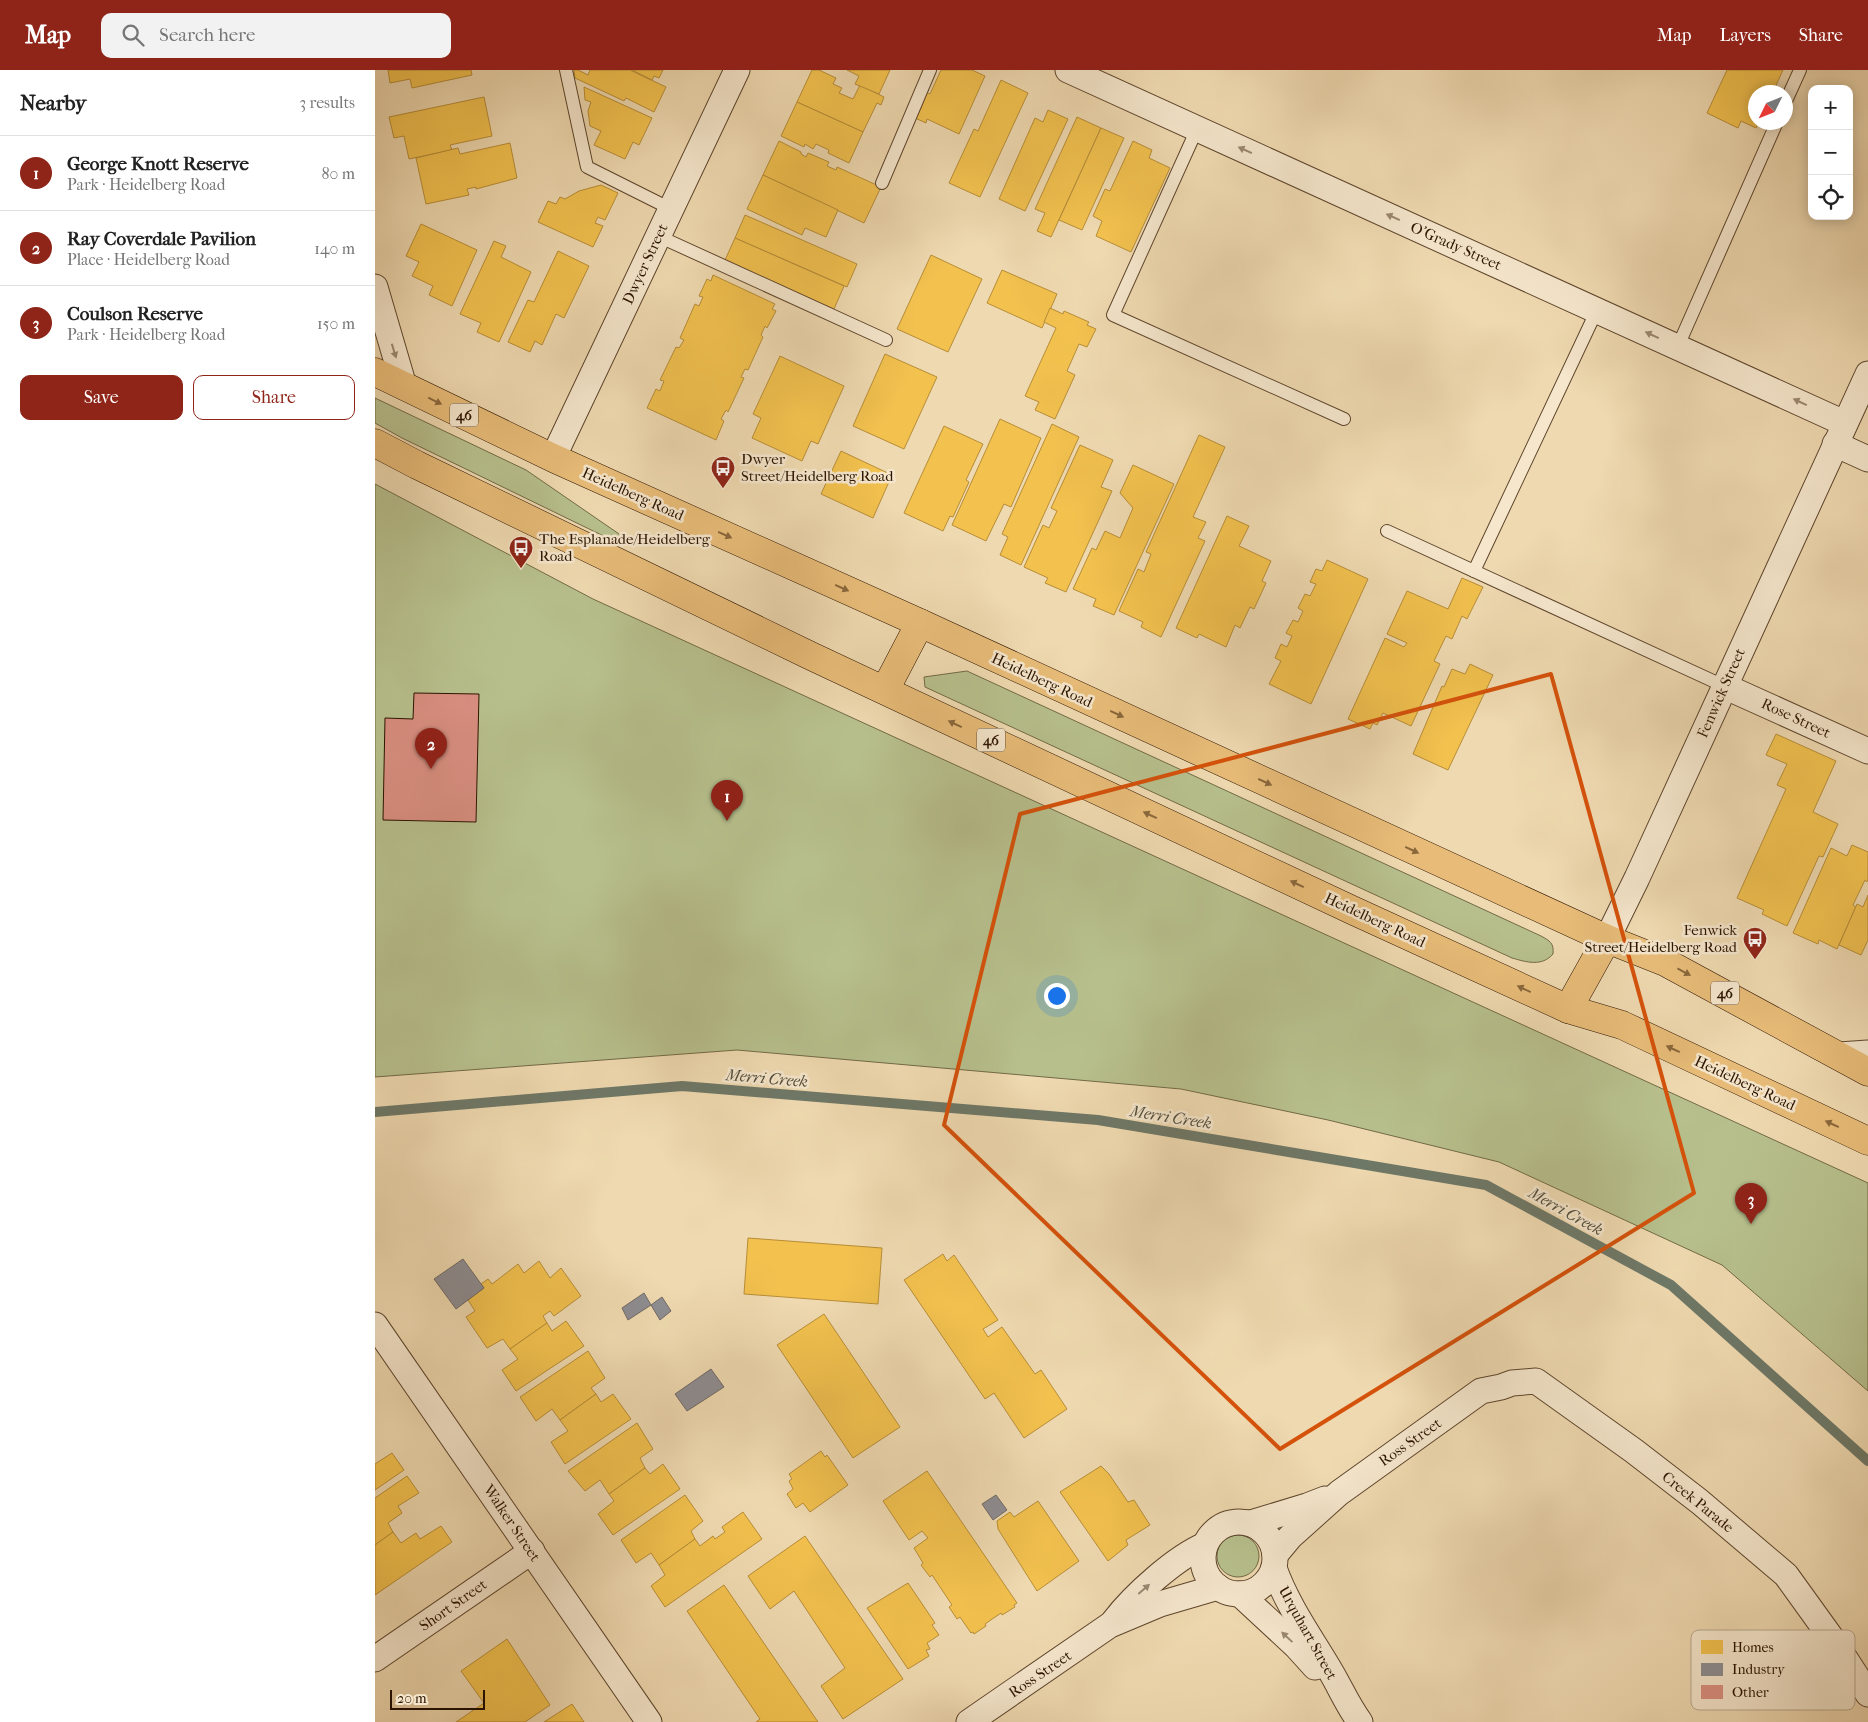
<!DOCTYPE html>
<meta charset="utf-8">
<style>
:root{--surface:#fff;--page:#f2f2f2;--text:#222;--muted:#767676;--line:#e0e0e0;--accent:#8f2418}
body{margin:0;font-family:"IM FELL French Canon",serif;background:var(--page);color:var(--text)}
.controls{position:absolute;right:15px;top:15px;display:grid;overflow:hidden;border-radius:10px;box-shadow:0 2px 12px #0003}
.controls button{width:45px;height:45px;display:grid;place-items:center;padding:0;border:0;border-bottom:1px solid var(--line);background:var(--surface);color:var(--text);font:25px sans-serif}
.compass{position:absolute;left:1373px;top:15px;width:45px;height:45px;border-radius:50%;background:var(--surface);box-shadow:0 2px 12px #0003;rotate:227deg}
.scale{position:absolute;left:15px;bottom:12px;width:95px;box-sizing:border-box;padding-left:5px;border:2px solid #2c1400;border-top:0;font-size:14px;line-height:18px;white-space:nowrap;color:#2c1400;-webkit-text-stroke:4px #f5e6cc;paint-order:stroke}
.you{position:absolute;left:681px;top:925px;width:18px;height:18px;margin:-12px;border:4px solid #fff;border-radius:50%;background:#1a73e8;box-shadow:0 0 0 8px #1a73e833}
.badge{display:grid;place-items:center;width:32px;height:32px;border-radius:50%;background:var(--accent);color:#fff;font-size:16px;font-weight:700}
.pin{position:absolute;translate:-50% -41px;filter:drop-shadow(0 1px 2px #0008)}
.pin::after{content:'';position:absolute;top:26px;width:18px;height:15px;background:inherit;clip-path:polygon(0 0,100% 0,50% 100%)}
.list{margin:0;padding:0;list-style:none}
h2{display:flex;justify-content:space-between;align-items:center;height:65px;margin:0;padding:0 20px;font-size:21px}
h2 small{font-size:16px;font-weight:400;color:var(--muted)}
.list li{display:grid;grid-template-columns:32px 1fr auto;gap:15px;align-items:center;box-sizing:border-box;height:75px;padding:0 20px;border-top:1px solid var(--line)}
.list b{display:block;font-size:19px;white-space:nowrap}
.list p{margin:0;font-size:16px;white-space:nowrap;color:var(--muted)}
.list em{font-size:16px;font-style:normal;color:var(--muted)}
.actions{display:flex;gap:10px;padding:15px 20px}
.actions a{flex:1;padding:11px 0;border:1px solid var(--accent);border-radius:10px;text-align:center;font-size:18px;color:var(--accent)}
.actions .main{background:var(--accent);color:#fff}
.icon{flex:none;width:28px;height:28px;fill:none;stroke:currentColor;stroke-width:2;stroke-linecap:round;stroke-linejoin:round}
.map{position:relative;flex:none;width:1493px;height:1652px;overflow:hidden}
header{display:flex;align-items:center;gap:30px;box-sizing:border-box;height:70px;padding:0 25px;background:var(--accent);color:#fff}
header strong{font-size:24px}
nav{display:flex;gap:28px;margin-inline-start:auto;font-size:18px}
.search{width:350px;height:45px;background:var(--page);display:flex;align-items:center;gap:12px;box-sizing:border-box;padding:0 18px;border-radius:10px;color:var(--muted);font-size:19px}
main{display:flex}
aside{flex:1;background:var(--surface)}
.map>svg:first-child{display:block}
</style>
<header>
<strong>Map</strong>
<div class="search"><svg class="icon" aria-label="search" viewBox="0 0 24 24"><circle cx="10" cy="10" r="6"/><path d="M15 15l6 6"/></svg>Search here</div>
<nav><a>Map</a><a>Layers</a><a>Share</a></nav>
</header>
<main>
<aside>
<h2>Nearby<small>3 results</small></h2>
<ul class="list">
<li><span class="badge">1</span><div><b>George Knott Reserve</b><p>Park · Heidelberg Road</p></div><em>80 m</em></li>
<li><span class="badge">2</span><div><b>Ray Coverdale Pavilion</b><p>Place · Heidelberg Road</p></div><em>140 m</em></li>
<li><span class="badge">3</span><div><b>Coulson Reserve</b><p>Park · Heidelberg Road</p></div><em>150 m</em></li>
</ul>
<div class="actions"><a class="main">Save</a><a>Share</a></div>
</aside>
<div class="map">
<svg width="1493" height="1652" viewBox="0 0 1493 1652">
<rect width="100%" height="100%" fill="#efd9b0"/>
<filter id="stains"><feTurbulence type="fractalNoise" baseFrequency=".004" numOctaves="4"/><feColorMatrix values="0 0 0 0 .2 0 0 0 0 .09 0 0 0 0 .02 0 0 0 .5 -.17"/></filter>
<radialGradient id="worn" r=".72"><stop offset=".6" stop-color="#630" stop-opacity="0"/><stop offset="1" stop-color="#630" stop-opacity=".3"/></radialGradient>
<g fill="#b7c08d" stroke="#726a46">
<path d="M0 328 151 400 247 466V475L27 368 0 353Z"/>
<path d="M0 414 218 529 1493 1113V1321L1347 1195 1124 1092 953 1050 806 1019 362 980 0 1007Z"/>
<path d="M592 601 1166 866C1175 871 1179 873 1178 884 1167 897 1151 892 1137 888L550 617 549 607Z"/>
<circle cx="863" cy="1486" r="21"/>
</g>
<g fill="#f2c14e" stroke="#b78d37">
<path d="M13 0H96L97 5 37 18 35 9 15 13Z"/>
<path d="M199 0H203L213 5 215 0H255L291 17 279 42 251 28 249 31 200 8Z"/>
<path d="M257 0H288L284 8 279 6 277 10Z"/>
<path d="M437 0H444L461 8 458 14 467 18 464 23 478 29 485 15 509 27 506 35 502 33 488 62 422 32Z"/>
<path d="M472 0H515L504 24 480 14 484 6Z"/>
<path d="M566 0H597L610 6 584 64 552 49 551 53 540 48 551 22 555 24Z"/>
<path d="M1352 0H1408L1398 22H1380V52H1384L1381 58 1366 51 1363 58 1332 43Z"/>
<path d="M626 10 653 23 605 127 574 113 599 59 603 61Z"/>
<path d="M209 17 277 48 264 75 258 72 250 89 219 75 226 61 215 56 213 41 216 32 210 30Z"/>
<path d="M109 27 117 66 75 75 77 80 34 89 29 66 19 68 14 47Z"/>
<path d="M422 32 488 62 474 93 453 83 454 80 441 74 438 79 430 74 429 77 406 66Z"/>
<path d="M673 40 693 49 650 141 624 129 660 48 668 52Z"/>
<path d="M702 47 726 58 676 167 662 161 670 143 660 139Z"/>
<path d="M726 58 749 68 707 160 684 150Z"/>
<path d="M404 71 426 82V84L431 87 433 83 454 92 452 96 461 100 462 97 506 117 489 153 388 105Z"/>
<path d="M758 71 777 80 774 88 795 98 756 182 721 166 727 151 718 146 730 119 735 121Z"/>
<path d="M135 73 142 108 101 119V117L92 119 94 125 51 134 41 88 83 78 85 84Z"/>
<path d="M388 105 463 140 451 167 430 158 427 165 372 139Z"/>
<path d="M226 115 243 123 230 150 223 147 220 153 228 156 218 177 163 152 173 131 181 134 185 127 190 129 204 121Z"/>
<path d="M370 145 482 194 472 217 360 168Z"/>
<path d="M46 154 102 180 77 236 54 225 58 216 37 206 44 192 31 186Z"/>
<path d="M360 168 469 216 459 239 350 190Z"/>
<path d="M119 171 131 176 126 187 156 202 124 272 102 262 106 253 85 244Z"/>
<path d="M183 181 214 196 189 248 181 244 167 275 160 271 155 282 133 272 153 230 159 232Z"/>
<path d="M556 185 607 209 573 282 522 259Z"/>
<path d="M627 200 682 224 667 258 612 233Z"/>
<path d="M338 205 400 234 397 239 401 241 392 258 390 256 386 265 388 267 373 300 370 299 366 307 369 308 353 342 351 340 346 349 349 351 341 370 272 338 281 319 285 321 289 311 285 310 301 277 304 278 309 270 305 268 320 234 324 236 328 227 324 226 332 209 336 211Z"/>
<path d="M675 238 688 244 689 241 714 252 712 255 721 259 712 277 704 274 692 301 700 305 680 349 660 340 664 332 650 326 681 258 669 252Z"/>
<path d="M510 284 562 307 529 379 478 356Z"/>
<path d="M405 286 469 316 443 374 436 371 427 391 377 368 386 348 378 344Z"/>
<path d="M625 349 666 368 636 437 629 434 611 471 577 455Z"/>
<path d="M677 354 704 367 646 495 625 485 633 467 627 464Z"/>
<path d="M569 356 608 374 591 410 594 412 578 447 575 446 568 461 529 443Z"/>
<path d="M824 365 850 377 818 447 831 452 823 468 830 471 786 567 766 557 768 552 744 541 763 499 769 502 776 484 771 482Z"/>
<path d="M705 375 738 390 726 417 737 421 691 522 670 513 673 508 649 497 668 455 674 458 682 441 676 438Z"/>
<path d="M466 381 517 405 498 448 446 424Z"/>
<path d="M758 395 799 414 739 545 718 536 721 529 698 519 717 478 721 480 730 461 745 468 758 438 745 423Z"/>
<path d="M852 446 874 456 864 476 896 491 887 511 891 513 879 539 875 537 865 558 860 555 851 577 824 564 822 568 801 558Z"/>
<path d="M952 490 993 509 936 634 894 614 906 591 900 588 906 574 912 577 917 566 911 563 918 550 923 552 928 541 923 538 930 524 935 526 941 514 935 512 941 499 947 501Z"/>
<path d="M1087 508 1108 517 1092 549 1087 546 1077 569 1071 566 1059 591 1065 594 1036 656 1008 643 1002 655 998 653 995 659 973 649 1010 568 1029 577 1032 573 1012 564 1032 521 1073 539Z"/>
<path d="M1095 594 1118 605 1073 700 1038 684 1067 616 1069 617 1077 599 1090 604Z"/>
<path d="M1401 664 1461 691 1438 742 1463 754 1448 787 1444 786 1412 856 1387 844 1389 840 1362 828 1411 719 1402 715 1412 694 1391 685Z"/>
<path d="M1477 775 1493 782V810L1492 812 1490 810 1478 835 1481 837 1462 879 1444 870 1443 874 1418 863 1456 778 1472 786Z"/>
<path d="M1493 825V870L1486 885 1464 875 1482 834 1488 837Z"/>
<path d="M373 1168 507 1178 503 1234 369 1224Z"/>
<path d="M568 1184 572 1191 579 1185 623 1250 608 1259 613 1267 627 1257 660 1304 666 1300 692 1339 649 1368 619 1323 610 1329 529 1210Z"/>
<path d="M164 1191 175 1208 186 1198 206 1226 179 1246 175 1241 168 1246 172 1253 135 1279 128 1269 112 1278 91 1247 100 1241 93 1230 109 1218 106 1214 113 1209 117 1214 143 1194 149 1203Z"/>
<path d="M449 1244 525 1357 478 1388 402 1275Z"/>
<path d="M191 1251 209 1276 141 1321 127 1300 143 1289 135 1279 172 1253 177 1261Z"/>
<path d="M213 1281 230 1308 216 1318 221 1324 185 1350 177 1339 161 1351 145 1327Z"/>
<path d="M221 1324 226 1332 238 1324 256 1349 190 1394 176 1372 193 1361 185 1350Z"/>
<path d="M262 1353 278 1379 265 1388 270 1398 234 1424 225 1410 210 1421 193 1401Z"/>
<path d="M446 1381 450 1387 452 1385 473 1415 435 1442 428 1433 421 1438 412 1424 418 1419 414 1411 417 1409 414 1404Z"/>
<path d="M17 1383 29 1400 0 1420V1394Z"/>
<path d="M288 1394 305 1419 238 1465 223 1444 239 1431 234 1424 270 1398 275 1404Z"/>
<path d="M726 1396 734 1404 753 1432 759 1430 775 1455 751 1470 753 1475 733 1491 685 1422Z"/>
<path d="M552 1401 642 1533 639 1535 640 1537 627 1545 626 1543 610 1554 611 1556 599 1564 598 1562 596 1563 585 1547 582 1549 574 1537 577 1535 557 1505 555 1507 546 1495 548 1493 539 1478 553 1468 547 1461 534 1470 508 1431Z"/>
<path d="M32 1406 44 1423 23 1436 27 1443 13 1453 18 1462 0 1475V1428Z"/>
<path d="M310 1425 328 1451 316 1461 320 1469 284 1495 276 1483 261 1493 246 1470Z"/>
<path d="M663 1431 704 1491 662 1521 623 1459 622 1451 635 1442 639 1447Z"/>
<path d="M368 1442 387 1469 290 1537 276 1516 290 1505 284 1495 320 1469 325 1476 338 1466 340 1469 350 1462 347 1457Z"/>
<path d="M66 1456 77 1472 0 1525V1475L18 1462 26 1473 41 1463 45 1469Z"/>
<path d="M430 1466 528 1609 468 1649 446 1616 470 1598 419 1521 395 1539 373 1506Z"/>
<path d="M533 1513 560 1553 557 1555 564 1565 552 1573 555 1579 551 1580 554 1586 533 1599 492 1538Z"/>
<path d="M349 1515 443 1652H381L385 1649 312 1541Z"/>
<path d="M132 1569 175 1635 150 1652H81L109 1633 86 1601Z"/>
<path d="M197 1634 209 1652H169Z"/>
</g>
<g fill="#8d8d92" stroke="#706966">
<path d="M88 1189 109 1218 81 1239 59 1209Z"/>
<path d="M269 1223 276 1235 253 1250 247 1238Z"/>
<path d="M287 1227 296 1241 285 1250 276 1235Z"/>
<path d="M336 1299 349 1317 312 1341 300 1324Z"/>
<path d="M621 1425 632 1440 618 1450 607 1434Z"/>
</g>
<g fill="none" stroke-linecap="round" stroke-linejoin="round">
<path stroke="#6e7867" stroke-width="10" d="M0 1042 307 1016 723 1050 1111 1115 1296 1215 1493 1391"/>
</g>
<path fill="#d98f81" stroke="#2c1400" d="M39 623 104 624 101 752 8 750 10 648 38 649Z"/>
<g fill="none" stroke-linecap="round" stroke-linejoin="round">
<defs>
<g id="lane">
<path d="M191 0 212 97 296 139"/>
<path d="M1410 33 1425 0"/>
<path d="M822 59 738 245 969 349"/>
<path d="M507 113 555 0"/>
<path d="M283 166 511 270"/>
<path d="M1303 276 1402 52"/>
<path d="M1012 461 1349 616"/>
<path d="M1099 501 1222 240"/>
</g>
<g id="street">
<path d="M693 0 1469 353"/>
<path d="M0 217 29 316"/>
<path d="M1460 374 1493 389"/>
<path d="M178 388 362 0"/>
<path d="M1349 616 1493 681"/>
<path d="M1232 869 1262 808 1493 304"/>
<path d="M1464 985 1493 983"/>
<path d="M0 1255 274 1652"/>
<circle cx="864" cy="1488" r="36"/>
<path d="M876 1453 932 1436 950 1429"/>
<path d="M900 1485 915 1467 964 1423 1106 1321 1126 1317 1137 1313 1161 1311 1259 1381 1325 1432 1411 1505 1460 1573 1493 1624"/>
<path d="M899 1498C912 1535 936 1568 956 1602 966 1619 973 1636 985 1652"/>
<path d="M865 1524 921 1576 940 1597"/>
<path d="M739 1551C759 1525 800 1488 830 1475"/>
<path d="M0 1589 157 1481"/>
<path d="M594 1652 735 1555 785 1534 843 1517"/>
</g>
<g id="primary">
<path d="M0 302 178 388 545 553 1232 869 1290 892 1493 1002"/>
<path d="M0 373 42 395 436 586 977 840 1193 939 1247 955 1493 1071"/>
<path d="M510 620 545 553"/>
<path d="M1193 939 1232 869"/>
</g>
</defs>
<use href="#lane" stroke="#5d452c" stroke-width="14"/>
<use href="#street" stroke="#5d452c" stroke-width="27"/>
<use href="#primary" stroke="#2c1400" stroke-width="29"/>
<use href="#lane" stroke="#f5e6cc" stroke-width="12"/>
<use href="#street" stroke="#f5e6cc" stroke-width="25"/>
<use href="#primary" stroke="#e8bc78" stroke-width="28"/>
</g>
<defs><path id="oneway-solid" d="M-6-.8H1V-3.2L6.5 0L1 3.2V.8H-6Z" transform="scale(1.25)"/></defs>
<g fill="#9b8870">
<use href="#oneway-solid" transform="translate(870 80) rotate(-156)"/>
<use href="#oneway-solid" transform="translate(1018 147) rotate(-156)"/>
<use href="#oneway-solid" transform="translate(1277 265) rotate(-155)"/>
<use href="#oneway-solid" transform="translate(19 281) rotate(73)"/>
<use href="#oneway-solid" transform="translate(1425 332) rotate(-155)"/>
<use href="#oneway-solid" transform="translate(769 1519) rotate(-41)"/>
<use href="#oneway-solid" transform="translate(912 1567) rotate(-137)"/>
</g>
<g fill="#8a683c">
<use href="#oneway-solid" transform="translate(60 331) rotate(26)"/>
<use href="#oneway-solid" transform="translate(350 465) rotate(24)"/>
<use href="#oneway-solid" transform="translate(467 518) rotate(24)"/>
<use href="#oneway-solid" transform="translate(742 644) rotate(25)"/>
<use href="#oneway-solid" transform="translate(580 654) rotate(-155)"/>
<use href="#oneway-solid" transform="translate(890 712) rotate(25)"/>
<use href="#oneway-solid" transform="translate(775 745) rotate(-155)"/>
<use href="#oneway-solid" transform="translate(1037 780) rotate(25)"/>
<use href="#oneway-solid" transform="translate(922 814) rotate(-155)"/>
<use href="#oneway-solid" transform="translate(1309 902) rotate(28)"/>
<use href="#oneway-solid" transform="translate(1149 919) rotate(-155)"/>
<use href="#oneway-solid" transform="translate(1298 979) rotate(-155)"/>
<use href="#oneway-solid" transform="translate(1457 1054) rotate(-155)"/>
</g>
<path fill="none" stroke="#d5520b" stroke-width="4" stroke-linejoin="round" d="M1176 604 1319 1123 905 1379 569 1055 645 744Z"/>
<defs>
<symbol id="bus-pin" viewBox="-11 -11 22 30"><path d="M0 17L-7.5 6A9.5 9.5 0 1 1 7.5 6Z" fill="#8f2418" stroke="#f5e6cc"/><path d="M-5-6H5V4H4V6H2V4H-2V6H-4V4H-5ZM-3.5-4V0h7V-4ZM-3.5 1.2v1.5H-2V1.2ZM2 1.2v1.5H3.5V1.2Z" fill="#fff"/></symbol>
</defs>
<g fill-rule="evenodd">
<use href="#bus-pin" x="334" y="384" width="28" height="38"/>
<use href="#bus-pin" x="132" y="464" width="28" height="38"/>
<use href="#bus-pin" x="1366" y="855" width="28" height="38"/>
</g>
<g text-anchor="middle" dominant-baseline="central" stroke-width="5" stroke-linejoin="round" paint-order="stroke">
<g fill="#f5e6cc" stroke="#68533d" stroke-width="1">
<rect x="75" y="333.5" width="28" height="23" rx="4"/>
<rect x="602" y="658.5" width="28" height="23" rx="4"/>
<rect x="1336" y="911.5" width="28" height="23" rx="4"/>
</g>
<g font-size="14" font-weight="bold" fill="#2c1400">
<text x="89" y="345">46</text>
<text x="616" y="670">46</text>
<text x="1350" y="923">46</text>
</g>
<g font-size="15" fill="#2c1400" stroke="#f5e6cc">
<text transform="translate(1081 176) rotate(24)">O'Grady Street</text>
<text transform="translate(270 194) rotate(-65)">Dwyer Street</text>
<text transform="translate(258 424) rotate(24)">Heidelberg Road</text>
<text transform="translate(667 610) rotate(25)">Heidelberg Road</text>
<text transform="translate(1346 623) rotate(-66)">Fenwick Street</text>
<text transform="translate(1421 648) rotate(25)">Rose Street</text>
<text transform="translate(1000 850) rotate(25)">Heidelberg Road</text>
<text transform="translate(1370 1013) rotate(25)">Heidelberg Road</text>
<text transform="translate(1035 1372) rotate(-35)">Ross Street</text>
<text transform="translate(1323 1432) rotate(39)">Creek Parade</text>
<text transform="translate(137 1453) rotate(56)">Walker Street</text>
<text transform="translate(78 1535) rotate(-35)">Short Street</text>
<text transform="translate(933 1563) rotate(61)">Urquhart Street</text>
<text transform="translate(665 1604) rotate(-34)">Ross Street</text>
</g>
<g font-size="15" fill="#2c1400" stroke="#f5e6cc" text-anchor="start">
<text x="366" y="389">Dwyer<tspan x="366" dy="17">Street/Heidelberg Road</tspan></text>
<text x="164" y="469">The Esplanade/Heidelberg<tspan x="164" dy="17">Road</tspan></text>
<text x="1362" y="860" text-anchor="end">Fenwick<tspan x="1362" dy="17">Street/Heidelberg Road</tspan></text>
</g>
<g font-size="16" font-style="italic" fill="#524e3c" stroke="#f5e6cc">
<text transform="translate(392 1008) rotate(5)">Merri Creek</text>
<text transform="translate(796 1047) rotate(9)">Merri Creek</text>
<text transform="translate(1191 1141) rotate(29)">Merri Creek</text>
</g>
</g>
<rect x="1316" y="1560" width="164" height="80" rx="8" fill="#f5e6cc" stroke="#b9a78f" stroke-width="1"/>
<rect x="1326" y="1570" width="22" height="14" fill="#f2c14e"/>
<rect x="1326" y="1593" width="22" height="13" fill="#8d8d92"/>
<rect x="1326" y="1615" width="22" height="14" fill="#d98f81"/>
<g font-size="14" fill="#2c1400">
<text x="1357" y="1582">Homes</text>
<text x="1357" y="1604">Industry</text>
<text x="1357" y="1627">Other</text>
</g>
<rect width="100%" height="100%" filter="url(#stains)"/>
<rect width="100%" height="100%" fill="url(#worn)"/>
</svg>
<div class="controls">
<button>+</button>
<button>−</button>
<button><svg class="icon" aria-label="locate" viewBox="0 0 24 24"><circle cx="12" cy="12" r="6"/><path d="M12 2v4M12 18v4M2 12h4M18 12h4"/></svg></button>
</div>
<svg class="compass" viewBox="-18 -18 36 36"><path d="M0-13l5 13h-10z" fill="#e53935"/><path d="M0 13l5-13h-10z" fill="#767676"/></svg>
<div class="scale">20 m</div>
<div class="you"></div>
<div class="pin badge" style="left:352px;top:751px">1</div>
<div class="pin badge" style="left:56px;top:699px">2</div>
<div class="pin badge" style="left:1376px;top:1154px">3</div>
</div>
</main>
